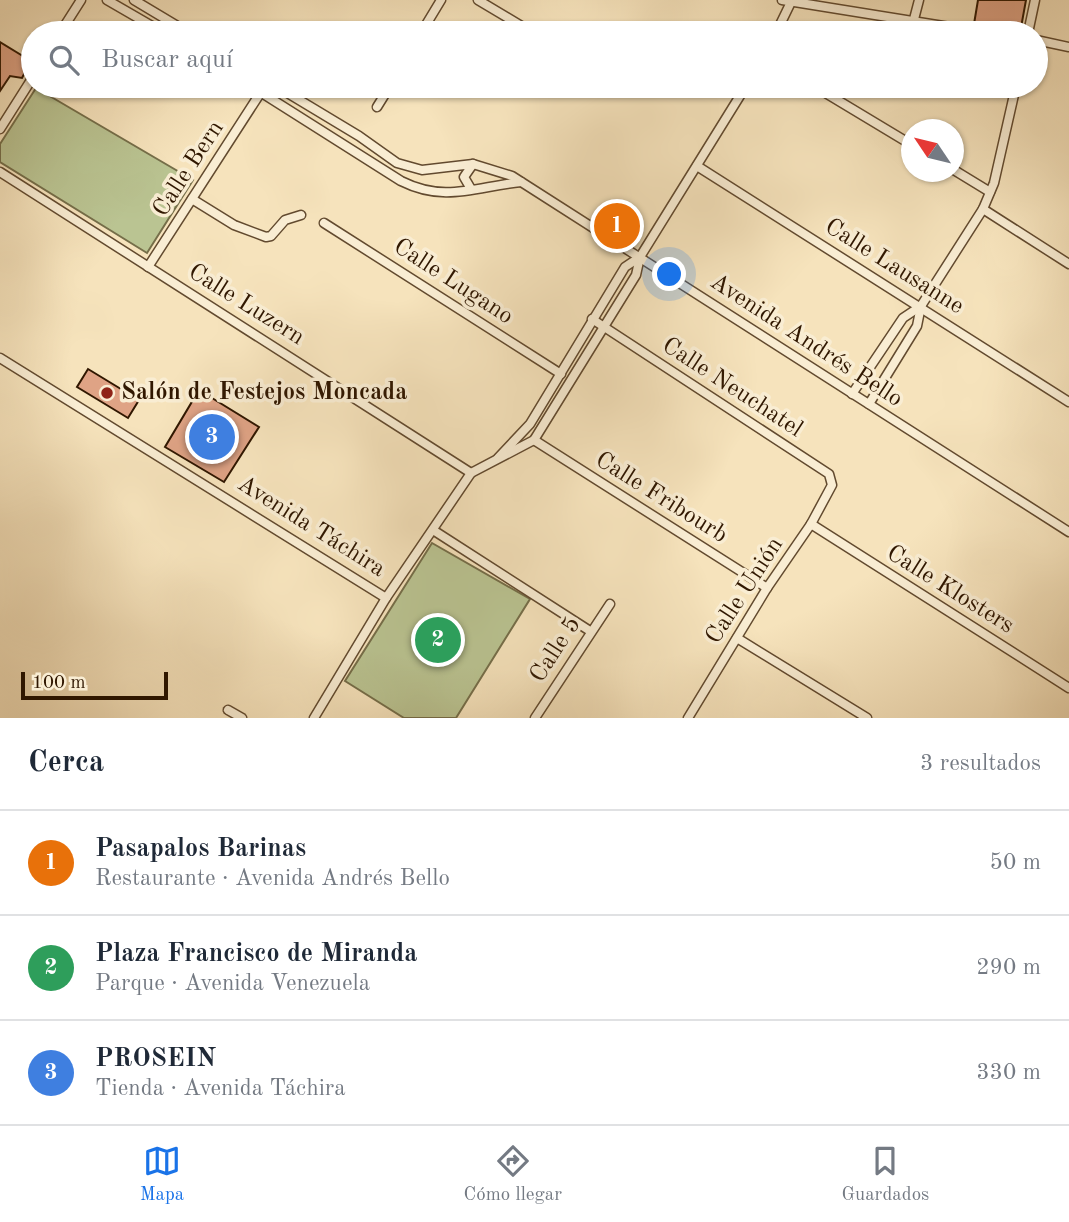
<!DOCTYPE html>
<html lang="es">
<meta charset="utf-8">
<style>
:root{--surface:#fff;--page:#f2f2f3;--text:#1f2937;--muted:#747a83;--line:#e0e1e3;--accent:#1a73e8}
body{margin:0;font-family:"Old Standard TT",serif;background:var(--page);color:var(--text)}
.compass{position:absolute;left:901px;top:119px;width:63px;height:63px;border-radius:50%;background:var(--surface);box-shadow:0 2px 5px #0004;rotate:305deg}
.scale{position:absolute;left:21px;bottom:18px;width:147px;box-sizing:border-box;padding-left:7px;border:4px solid #301700;border-top:0;font-size:19px;line-height:24px;white-space:nowrap;color:#301700;-webkit-text-stroke:5px #f9edd3;paint-order:stroke}
.you{position:absolute;left:670px;top:275px;width:24px;height:24px;margin:-18px;border:5px solid #fff;border-radius:50%;background:#1a73e8;box-shadow:0 0 0 10px #1a73e833}
.badge{display:grid;place-items:center;width:46px;height:46px;border-radius:50%;background:var(--accent);color:#fff;font-size:23px;font-weight:700}
.pin{position:absolute;translate:-50% -50%;border:4px solid #fff;box-shadow:0 2px 7px #0006}
.list{margin:0;padding:0;list-style:none}
h2{display:flex;justify-content:space-between;align-items:center;height:91px;margin:0;padding:0 28px;font-size:30px}
h2 small{font-size:23px;font-weight:400;color:var(--muted)}
.list li{display:grid;grid-template-columns:46px 1fr auto;gap:21px;align-items:center;box-sizing:border-box;height:105px;padding:0 28px;border-top:2px solid var(--line)}
.list b{display:block;font-size:26px;white-space:nowrap}
.list p{margin:0;font-size:23px;white-space:nowrap;color:var(--muted)}
.list em{font-size:23px;font-style:normal;color:var(--muted)}
.icon{flex:none;width:38px;height:38px;fill:none;stroke:currentColor;stroke-width:2;stroke-linecap:round;stroke-linejoin:round}
.map{position:relative;flex:none;width:1069px;height:718px;overflow:hidden}
.search{position:absolute;background:var(--surface);box-shadow:0 2px 5px #0004;left:21px;right:21px;top:21px;height:77px;display:flex;align-items:center;gap:18px;box-sizing:border-box;padding:0 24px;border-radius:38px;color:var(--muted);font-size:26px}
.sheet{height:406px;background:var(--surface)}
nav{display:flex;justify-content:space-around;align-items:center;box-sizing:border-box;height:98px;border-top:2px solid var(--line);background:var(--surface);font-size:19px;color:var(--muted)}
nav a{display:grid;justify-items:center;gap:4px}
nav .on{color:var(--accent)}
.map>svg:first-child{display:block}
</style>
<div class="map">
<svg width="1069" height="718" viewBox="0 0 1069 718">
<rect width="100%" height="100%" fill="#f6e3bc"/>
<filter id="stains"><feTurbulence type="fractalNoise" baseFrequency=".00286" numOctaves="4"/><feColorMatrix values="0 0 0 0 .2 0 0 0 0 .09 0 0 0 0 .02 0 0 0 .5 -.17"/></filter>
<radialGradient id="worn" r=".72"><stop offset=".6" stop-color="#630" stop-opacity="0"/><stop offset="1" stop-color="#630" stop-opacity=".3"/></radialGradient>
<g fill="#bac492" stroke="#756e49" stroke-width="2">
<path d="M36 88 193 180 147 253 0 162V144Z"/>
<path d="M432 543 530 599 456 718H404L345 681Z"/>
</g>
<g fill="#dfa385" stroke="#301700" stroke-width="2">
<path d="M978 0H1026L1020 33 974 24Z"/>
<path d="M0 42 31 61 22 78 10 76 0 91Z"/>
<path d="M88 369 139 400 128 418 77 387Z"/>
<path d="M199 390 259 427 224 482 165 447Z"/>
</g>
<g fill="none" stroke-linecap="round" stroke-linejoin="round">
<defs>
<g id="street">
<path d="M107 0 164 33"/>
<path d="M134 0 189 33"/>
<path d="M478 0 533 33"/>
<path d="M782 0 987 33"/>
<path d="M913 23 919 0"/>
<path d="M60 33 81 0"/>
<path d="M421 33 441 0"/>
<path d="M776 33 792 0"/>
<path d="M1028 33 1035 0"/>
<path d="M1036 40 1069 47"/>
<path d="M251 86 401 181C445 203 475 187 521 182"/>
<path d="M276 86 359 136 397 163 422 170 473 164 512 176 1069 532"/>
<path d="M619 86 625 90"/>
<path d="M814 86 912 145"/>
<path d="M377 107 390 86"/>
<path d="M0 129 33 77"/>
<path d="M697 166 1069 402"/>
<path d="M954 170 990 192"/>
<path d="M0 172 471 473"/>
<path d="M471 189 464 177 473 164"/>
<path d="M192 199 234 225 266 237 271 236 285 220 301 215"/>
<path d="M983 209 1069 264"/>
<path d="M324 223 561 374"/>
<path d="M148 267 261 92"/>
<path d="M592 319 829 474 832 485 811 524 767 588 688 718"/>
<path d="M0 358 386 598"/>
<path d="M852 394 903 318 921 306"/>
<path d="M869 404 917 326 921 306 983 209 994 183 1016 86"/>
<path d="M534 440 767 588"/>
<path d="M498 458 530 424 625 267 640 257"/>
<path d="M811 524 1069 688"/>
<path d="M433 530 590 631"/>
<path d="M737 638 867 718"/>
<path d="M228 710 242 718"/>
<path d="M314 718 386 598 471 473 534 440 636 275 640 257 746 86"/>
<path d="M535 718 610 604"/>
</g>
</defs>
<use href="#street" stroke="#624a2f" stroke-width="11"/>
<use href="#street" stroke="#f9edd3" stroke-width="8"/>
</g>
<circle fill="#8f2418" stroke="#f9edd3" stroke-width="2.5" cx="107" cy="393" r="7"/>
<g text-anchor="middle" dominant-baseline="central" stroke-width="7" stroke-linejoin="round" paint-order="stroke">
<g font-size="24" fill="#301700" stroke="#f9edd3">
<text transform="translate(189 169) rotate(-57)">Calle Bern</text>
<text transform="translate(894 267) rotate(32)">Calle Lausanne</text>
<text transform="translate(453 282) rotate(33)">Calle Lugano</text>
<text transform="translate(246 305) rotate(32)">Calle Luzern</text>
<text transform="translate(806 341) rotate(33)">Avenida Andrés Bello</text>
<text transform="translate(732 388) rotate(33)">Calle Neuchatel</text>
<text transform="translate(661 498) rotate(32)">Calle Fribourb</text>
<text transform="translate(311 527) rotate(32)">Avenida Táchira</text>
<text transform="translate(950 590) rotate(32)">Calle Klosters</text>
<text transform="translate(745 591) rotate(-57)">Calle Unión</text>
<text transform="translate(556 650) rotate(-57)">Calle 5</text>
</g>
<g font-size="24" font-weight="bold" fill="#301700" stroke="#f9edd3" text-anchor="start">
<text x="121" y="393">Salón de Festejos Moncada</text>
</g>
</g>
<rect width="100%" height="100%" filter="url(#stains)"/>
<rect width="100%" height="100%" fill="url(#worn)"/>
</svg>
<svg class="compass" viewBox="-18 -18 36 36"><path d="M0-13l5 13h-10z" fill="#e53935"/><path d="M0 13l5-13h-10z" fill="#747a83"/></svg>
<div class="scale">100 m</div>
<div class="you"></div>
<div class="pin badge" style="left:617px;top:226px;background:#e8710a">1</div>
<div class="pin badge" style="left:438px;top:640px;background:#2e9e5b">2</div>
<div class="pin badge" style="left:212px;top:437px;background:#3f7fe0">3</div>
<div class="search"><svg class="icon" aria-label="search" viewBox="0 0 24 24"><circle cx="10" cy="10" r="6"/><path d="M15 15l6 6"/></svg>Buscar aquí</div>
</div>
<section class="sheet">
<h2>Cerca<small>3 resultados</small></h2>
<ul class="list">
<li><span class="badge" style="background:#e8710a">1</span><div><b>Pasapalos Barinas</b><p>Restaurante · Avenida Andrés Bello</p></div><em>50 m</em></li>
<li><span class="badge" style="background:#2e9e5b">2</span><div><b>Plaza Francisco de Miranda</b><p>Parque · Avenida Venezuela</p></div><em>290 m</em></li>
<li><span class="badge" style="background:#3f7fe0">3</span><div><b>PROSEIN</b><p>Tienda · Avenida Táchira</p></div><em>330 m</em></li>
</ul>
</section>
<nav>
<a class="on"><svg class="icon" aria-label="map" viewBox="0 0 24 24"><path d="M3 6l6-2 6 2 6-2v14l-6 2-6-2-6 2zM9 4v14M15 6v14"/></svg>Mapa</a>
<a><svg class="icon" aria-label="directions" viewBox="0 0 24 24"><path d="M12 3l9 9-9 9-9-9zM9 14v-3h6M13 9l2 2-2 2"/></svg>Cómo llegar</a>
<a><svg class="icon" aria-label="saved" viewBox="0 0 24 24"><path d="M7 4h10v16l-5-4-5 4z"/></svg>Guardados</a>
</nav>
